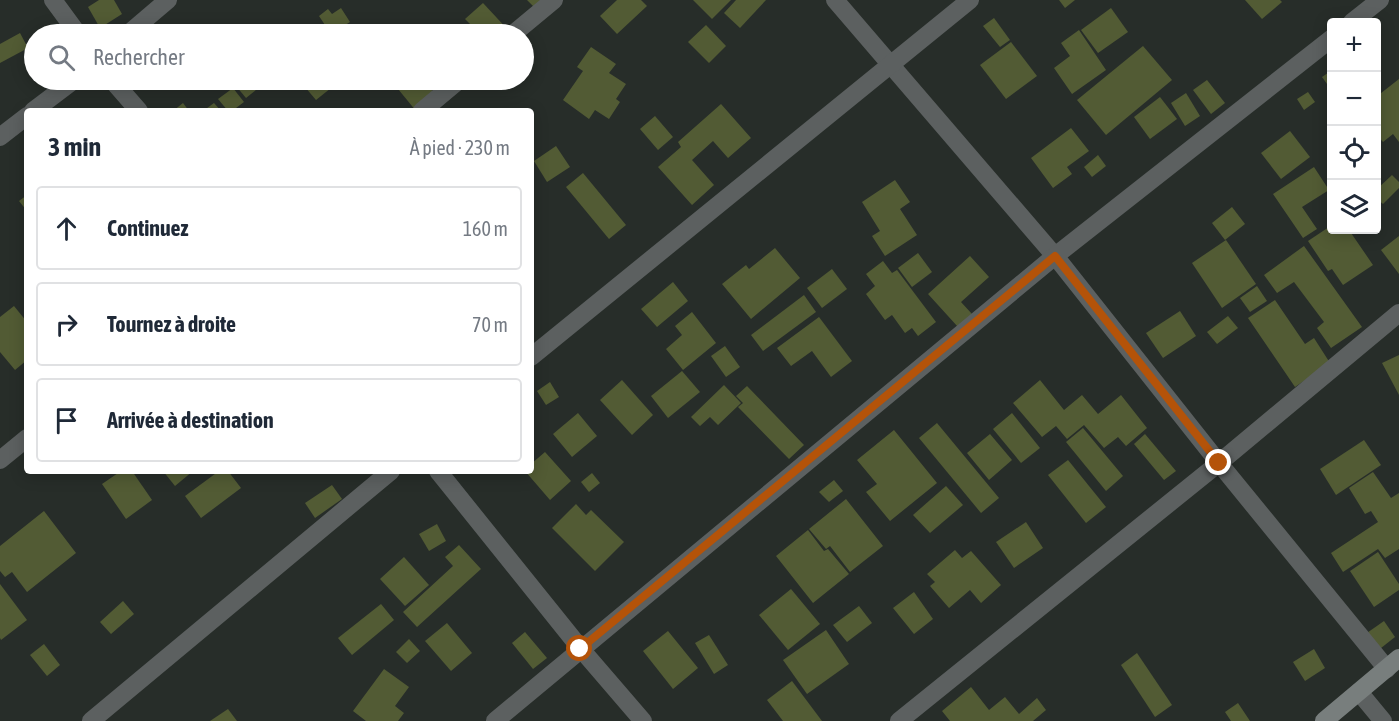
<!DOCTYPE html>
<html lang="fr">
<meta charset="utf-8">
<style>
:root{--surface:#fff;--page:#f2f2f3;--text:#1f2937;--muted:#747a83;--line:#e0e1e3}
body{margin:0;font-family:"Asap Condensed",sans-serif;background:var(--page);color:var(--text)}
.controls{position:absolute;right:18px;top:18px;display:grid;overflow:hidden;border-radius:6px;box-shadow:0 3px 15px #0003}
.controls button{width:54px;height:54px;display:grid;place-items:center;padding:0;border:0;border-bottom:2px solid var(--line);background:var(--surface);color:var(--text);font:30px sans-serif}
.stop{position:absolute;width:18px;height:18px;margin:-14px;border:4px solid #b45309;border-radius:50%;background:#fff}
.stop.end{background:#b45309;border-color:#fff;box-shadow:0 2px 6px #0008}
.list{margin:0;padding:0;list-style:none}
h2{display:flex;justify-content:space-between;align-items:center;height:78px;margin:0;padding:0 24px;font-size:26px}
h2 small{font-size:20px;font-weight:400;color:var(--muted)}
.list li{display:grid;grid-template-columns:39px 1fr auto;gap:18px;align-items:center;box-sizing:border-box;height:84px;margin:0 12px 12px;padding:0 12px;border:2px solid var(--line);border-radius:6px}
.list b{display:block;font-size:22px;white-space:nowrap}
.list em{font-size:20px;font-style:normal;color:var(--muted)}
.icon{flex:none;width:33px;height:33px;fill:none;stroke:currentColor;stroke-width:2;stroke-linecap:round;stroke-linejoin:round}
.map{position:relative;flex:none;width:1399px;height:721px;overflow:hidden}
.search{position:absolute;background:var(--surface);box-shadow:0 3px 15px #0003;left:24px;top:24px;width:510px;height:66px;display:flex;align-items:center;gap:15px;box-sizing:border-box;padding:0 21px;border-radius:33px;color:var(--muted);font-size:22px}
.panel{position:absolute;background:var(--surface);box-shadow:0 3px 15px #0003;left:24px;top:108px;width:510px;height:366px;border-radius:6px}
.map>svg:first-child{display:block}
</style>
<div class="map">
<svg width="1399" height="721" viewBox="0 0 1399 721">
<rect width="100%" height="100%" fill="#272d29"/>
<g fill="#525b34">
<path d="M99 0H114L122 14 100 28 88 7Z"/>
<path d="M527 0H547L537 10Z"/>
<path d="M617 0H641L647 6 617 34 600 16Z"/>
<path d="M693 0H731L712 19Z"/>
<path d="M736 0H766L740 28 724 13Z"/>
<path d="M1059 0H1075L1065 8Z"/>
<path d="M1245 0H1280L1282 2 1262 19Z"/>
<path d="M483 3 510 32 507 34H480L465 19Z"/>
<path d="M341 8 350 22 331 34 319 16 328 9 332 14Z"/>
<path d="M1111 8 1128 32 1098 53 1081 30Z"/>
<path d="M994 18 1010 40 1000 47 983 26Z"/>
<path d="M312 24 320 34H299Z"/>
<path d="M706 25 726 46 709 63 688 42Z"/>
<path d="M1079 30 1106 70 1072 94 1054 68 1070 56 1061 43Z"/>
<path d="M20 33 28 48 0 63V44Z"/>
<path d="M1011 42 1037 76 1006 99 980 65Z"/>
<path d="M1143 46 1172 80 1106 135 1077 100Z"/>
<path d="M591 47 616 64 609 73 626 84 616 99 620 102 609 119 595 110 589 119 563 100 583 71 577 67Z"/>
<path d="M1332 70V91L1322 77Z"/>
<path d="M1399 79V142L1393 134 1383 142 1376 134V97Z"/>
<path d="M231 80H258L262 85 246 98Z"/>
<path d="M299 80H341L316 100Z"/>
<path d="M368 80H383L385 83 374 90Z"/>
<path d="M399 80H423L437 96 416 111 394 84Z"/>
<path d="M1207 80 1225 103 1211 114 1193 90Z"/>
<path d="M233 88 244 102 232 111H228L218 99Z"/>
<path d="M1308 92 1315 102 1304 110 1297 99Z"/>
<path d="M1186 93 1200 116 1185 126 1171 103Z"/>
<path d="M1160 97 1177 119 1150 139 1134 117Z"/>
<path d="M183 103 189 111H173Z"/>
<path d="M214 103 221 111H203Z"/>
<path d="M721 104 751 138 728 158 713 141 692 160 714 185 692 205 658 167 681 147 678 142Z"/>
<path d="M655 116 673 137 658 150 640 129Z"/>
<path d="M1071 128 1089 151 1067 167 1072 174 1053 188 1031 158Z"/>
<path d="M1290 131 1310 157 1281 179 1261 153Z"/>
<path d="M556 146 570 167 547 182 534 161Z"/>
<path d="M1098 155 1106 166 1092 177 1084 167Z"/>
<path d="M1314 167 1329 190 1302 207 1317 229 1303 238 1273 194Z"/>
<path d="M583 173 626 225 609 239 566 187Z"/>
<path d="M1392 175 1399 182V188L1383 204 1376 198V190Z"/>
<path d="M895 180 910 202 900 209 917 235 885 256 872 236 880 231 862 202Z"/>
<path d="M27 195V211L19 201Z"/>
<path d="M1232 207 1245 224 1225 240 1212 223Z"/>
<path d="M1332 225V230H1349L1373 265 1343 285 1332 269 1328 271 1308 241Z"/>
<path d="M1399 236V274L1381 250Z"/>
<path d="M1226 240 1256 284 1222 308 1192 263Z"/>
<path d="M1304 246 1362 327 1331 348 1317 328 1324 322 1294 282 1277 293 1264 275Z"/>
<path d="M775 248 800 278 751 319 722 284 746 265 749 269Z"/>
<path d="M918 253 932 272 912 287 898 268Z"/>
<path d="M970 256 989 277 961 302 972 314 958 327 928 294Z"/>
<path d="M883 261 892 273 897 270 936 322 918 336 912 328 905 333 892 315 885 320 866 294 875 286 866 274Z"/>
<path d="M832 269 847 289 822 308 807 288Z"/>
<path d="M673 282 688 301 657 327 641 309Z"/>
<path d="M1257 286 1267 301 1250 312 1240 298Z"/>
<path d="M804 295 816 312 763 351 751 335Z"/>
<path d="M1275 300 1305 344 1314 338 1330 363 1295 387 1248 318Z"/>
<path d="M14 306 27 322V360L15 370 0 352V317Z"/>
<path d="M1180 311 1196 336 1163 358 1146 333Z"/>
<path d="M692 312 716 343 683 370 666 349 682 335 675 326Z"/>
<path d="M1228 316 1238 328 1217 344 1207 332Z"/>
<path d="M819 317 852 361 831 377 812 351 791 366 777 348Z"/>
<path d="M725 346 740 367 726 377 711 356Z"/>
<path d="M1399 355V395L1382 363Z"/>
<path d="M682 371 700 392 668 418 651 396Z"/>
<path d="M622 380 653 415 632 435 600 400Z"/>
<path d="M1040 380 1064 410 1082 395 1098 414 1121 395 1147 428 1126 446 1118 437 1104 448 1084 425 1067 439 1056 426 1042 437 1013 403Z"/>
<path d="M550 382 559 397 546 405 537 391Z"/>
<path d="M724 385 741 403 718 425 710 417 700 426 691 417Z"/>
<path d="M747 386 804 445 789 459 738 407 743 403 736 396Z"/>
<path d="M578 413 597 436 572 457 553 434Z"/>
<path d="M1012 413 1040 448 1021 463 993 429Z"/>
<path d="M937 423 999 498 981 513 919 438Z"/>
<path d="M1083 428 1123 476 1106 491 1066 442Z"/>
<path d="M894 430 937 483 890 521 866 492 877 484 857 460Z"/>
<path d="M990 434 1012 460 989 480 967 453Z"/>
<path d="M1145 434 1176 471 1164 480 1134 444Z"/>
<path d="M1364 440 1381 465 1336 495 1320 469Z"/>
<path d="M545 452 571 481 550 500 525 471H531V464Z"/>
<path d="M1068 460 1106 507 1086 523 1048 475Z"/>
<path d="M121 471H132L152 500 126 519 102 484Z"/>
<path d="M163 471H193L175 486Z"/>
<path d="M219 471H228L241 488 201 518 185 496Z"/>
<path d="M1373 472 1391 498 1399 493V549L1385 558 1378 549 1343 572 1331 553 1378 522 1371 511 1365 514 1349 488Z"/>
<path d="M592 473 600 483 589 492 581 482Z"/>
<path d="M834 480 843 491 829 502 819 492Z"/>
<path d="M332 485 342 499 315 518 305 503Z"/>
<path d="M946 486 963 505 930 533 913 515Z"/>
<path d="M846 499 883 546 850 572 830 546 826 549 809 529Z"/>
<path d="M576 504 586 515 591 510 624 542 595 571 552 528Z"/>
<path d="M44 511 76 553 27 592 12 572 5 577 0 571V546Z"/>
<path d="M1026 522 1043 548 1014 568 996 542Z"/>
<path d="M437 524 446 541 429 551 419 534Z"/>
<path d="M808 530 824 551 828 549 849 574 813 603 776 556Z"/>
<path d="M459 545 481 569 417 627 403 612 453 566 445 557Z"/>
<path d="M955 550 962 558 971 551 1001 585 981 603 970 590 949 608 930 586 935 582 927 574Z"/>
<path d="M1378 552 1399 584V590L1374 607 1350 571Z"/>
<path d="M404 557 429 585 405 606 380 579Z"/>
<path d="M0 584 27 620 1 640 0 638Z"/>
<path d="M791 589 820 624 788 650 759 615Z"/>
<path d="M914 592 933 619 914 634 893 608Z"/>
<path d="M123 601 134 614 111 634 100 622Z"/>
<path d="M381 604 394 620 352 655 338 638Z"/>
<path d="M859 606 872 623 847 642 833 625Z"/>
<path d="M1384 621 1395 637 1376 652 1364 635Z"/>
<path d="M447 623 472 653 451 671 425 641Z"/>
<path d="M826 630 849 664 807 694 783 660Z"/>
<path d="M668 631 698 668 673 689 643 651Z"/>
<path d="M525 632 547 658 533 669 512 643Z"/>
<path d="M709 635 728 665 714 674 695 643Z"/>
<path d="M409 639 420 651 407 663 396 652Z"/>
<path d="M44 644 60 665 47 676 30 655Z"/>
<path d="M1314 649 1325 668 1305 681 1293 662Z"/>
<path d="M1137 653 1172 705 1155 717 1121 665Z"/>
<path d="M384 669 409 687 395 706 404 713 398 721H366L353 711Z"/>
<path d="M792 681 822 721H783L767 700Z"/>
<path d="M971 687 989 710 1005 697 1019 714 1037 698 1046 710 1033 721H950L942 711Z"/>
<path d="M1238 703 1250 721H1231L1225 712Z"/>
<path d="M228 709 237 721H210Z"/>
</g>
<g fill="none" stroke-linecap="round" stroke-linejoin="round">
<g stroke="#5c6060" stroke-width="18">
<path d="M53 0 78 34"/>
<path d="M835 0 1055 256 1219 463 1387 669"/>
<path d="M1352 22 1380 0"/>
<path d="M128 34 168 0"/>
<path d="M513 34 554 0"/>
<path d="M112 80 139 111"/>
<path d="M33 111 74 80"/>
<path d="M422 111 459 80"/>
<path d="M0 137 27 116"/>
<path d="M531 357 970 0"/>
<path d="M0 460 27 438"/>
<path d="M438 471 581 649 643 721"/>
<path d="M1359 692 1383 721"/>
<path d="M91 721 391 471"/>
<path d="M495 721 1055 256 1332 38"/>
<path d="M899 721 1219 463 1399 313"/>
</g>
<path stroke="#787e7d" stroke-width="18" d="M1324 721 1399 658"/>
</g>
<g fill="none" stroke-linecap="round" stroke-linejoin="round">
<path stroke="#b45309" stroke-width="8" d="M580 649 1055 256 1219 463"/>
</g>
</svg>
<div class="controls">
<button>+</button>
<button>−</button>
<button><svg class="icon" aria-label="locate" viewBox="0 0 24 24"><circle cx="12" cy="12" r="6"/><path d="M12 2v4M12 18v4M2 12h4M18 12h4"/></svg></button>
<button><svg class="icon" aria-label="layers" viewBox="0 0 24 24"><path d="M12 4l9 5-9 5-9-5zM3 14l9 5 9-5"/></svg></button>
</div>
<div class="stop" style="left:580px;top:649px"></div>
<div class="stop end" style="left:1219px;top:463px"></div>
<div class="search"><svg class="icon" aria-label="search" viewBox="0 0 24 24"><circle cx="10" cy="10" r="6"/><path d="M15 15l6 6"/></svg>Rechercher</div>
<section class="panel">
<h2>3 min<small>À pied · 230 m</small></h2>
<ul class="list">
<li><svg class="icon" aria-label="ahead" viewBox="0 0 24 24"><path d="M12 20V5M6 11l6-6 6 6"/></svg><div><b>Continuez</b></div><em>160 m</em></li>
<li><svg class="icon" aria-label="right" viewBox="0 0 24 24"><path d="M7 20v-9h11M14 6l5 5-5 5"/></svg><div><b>Tournez à droite</b></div><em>70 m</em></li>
<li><svg class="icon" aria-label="arrive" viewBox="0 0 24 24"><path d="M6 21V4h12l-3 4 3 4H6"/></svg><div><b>Arrivée à destination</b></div></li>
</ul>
</section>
</div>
